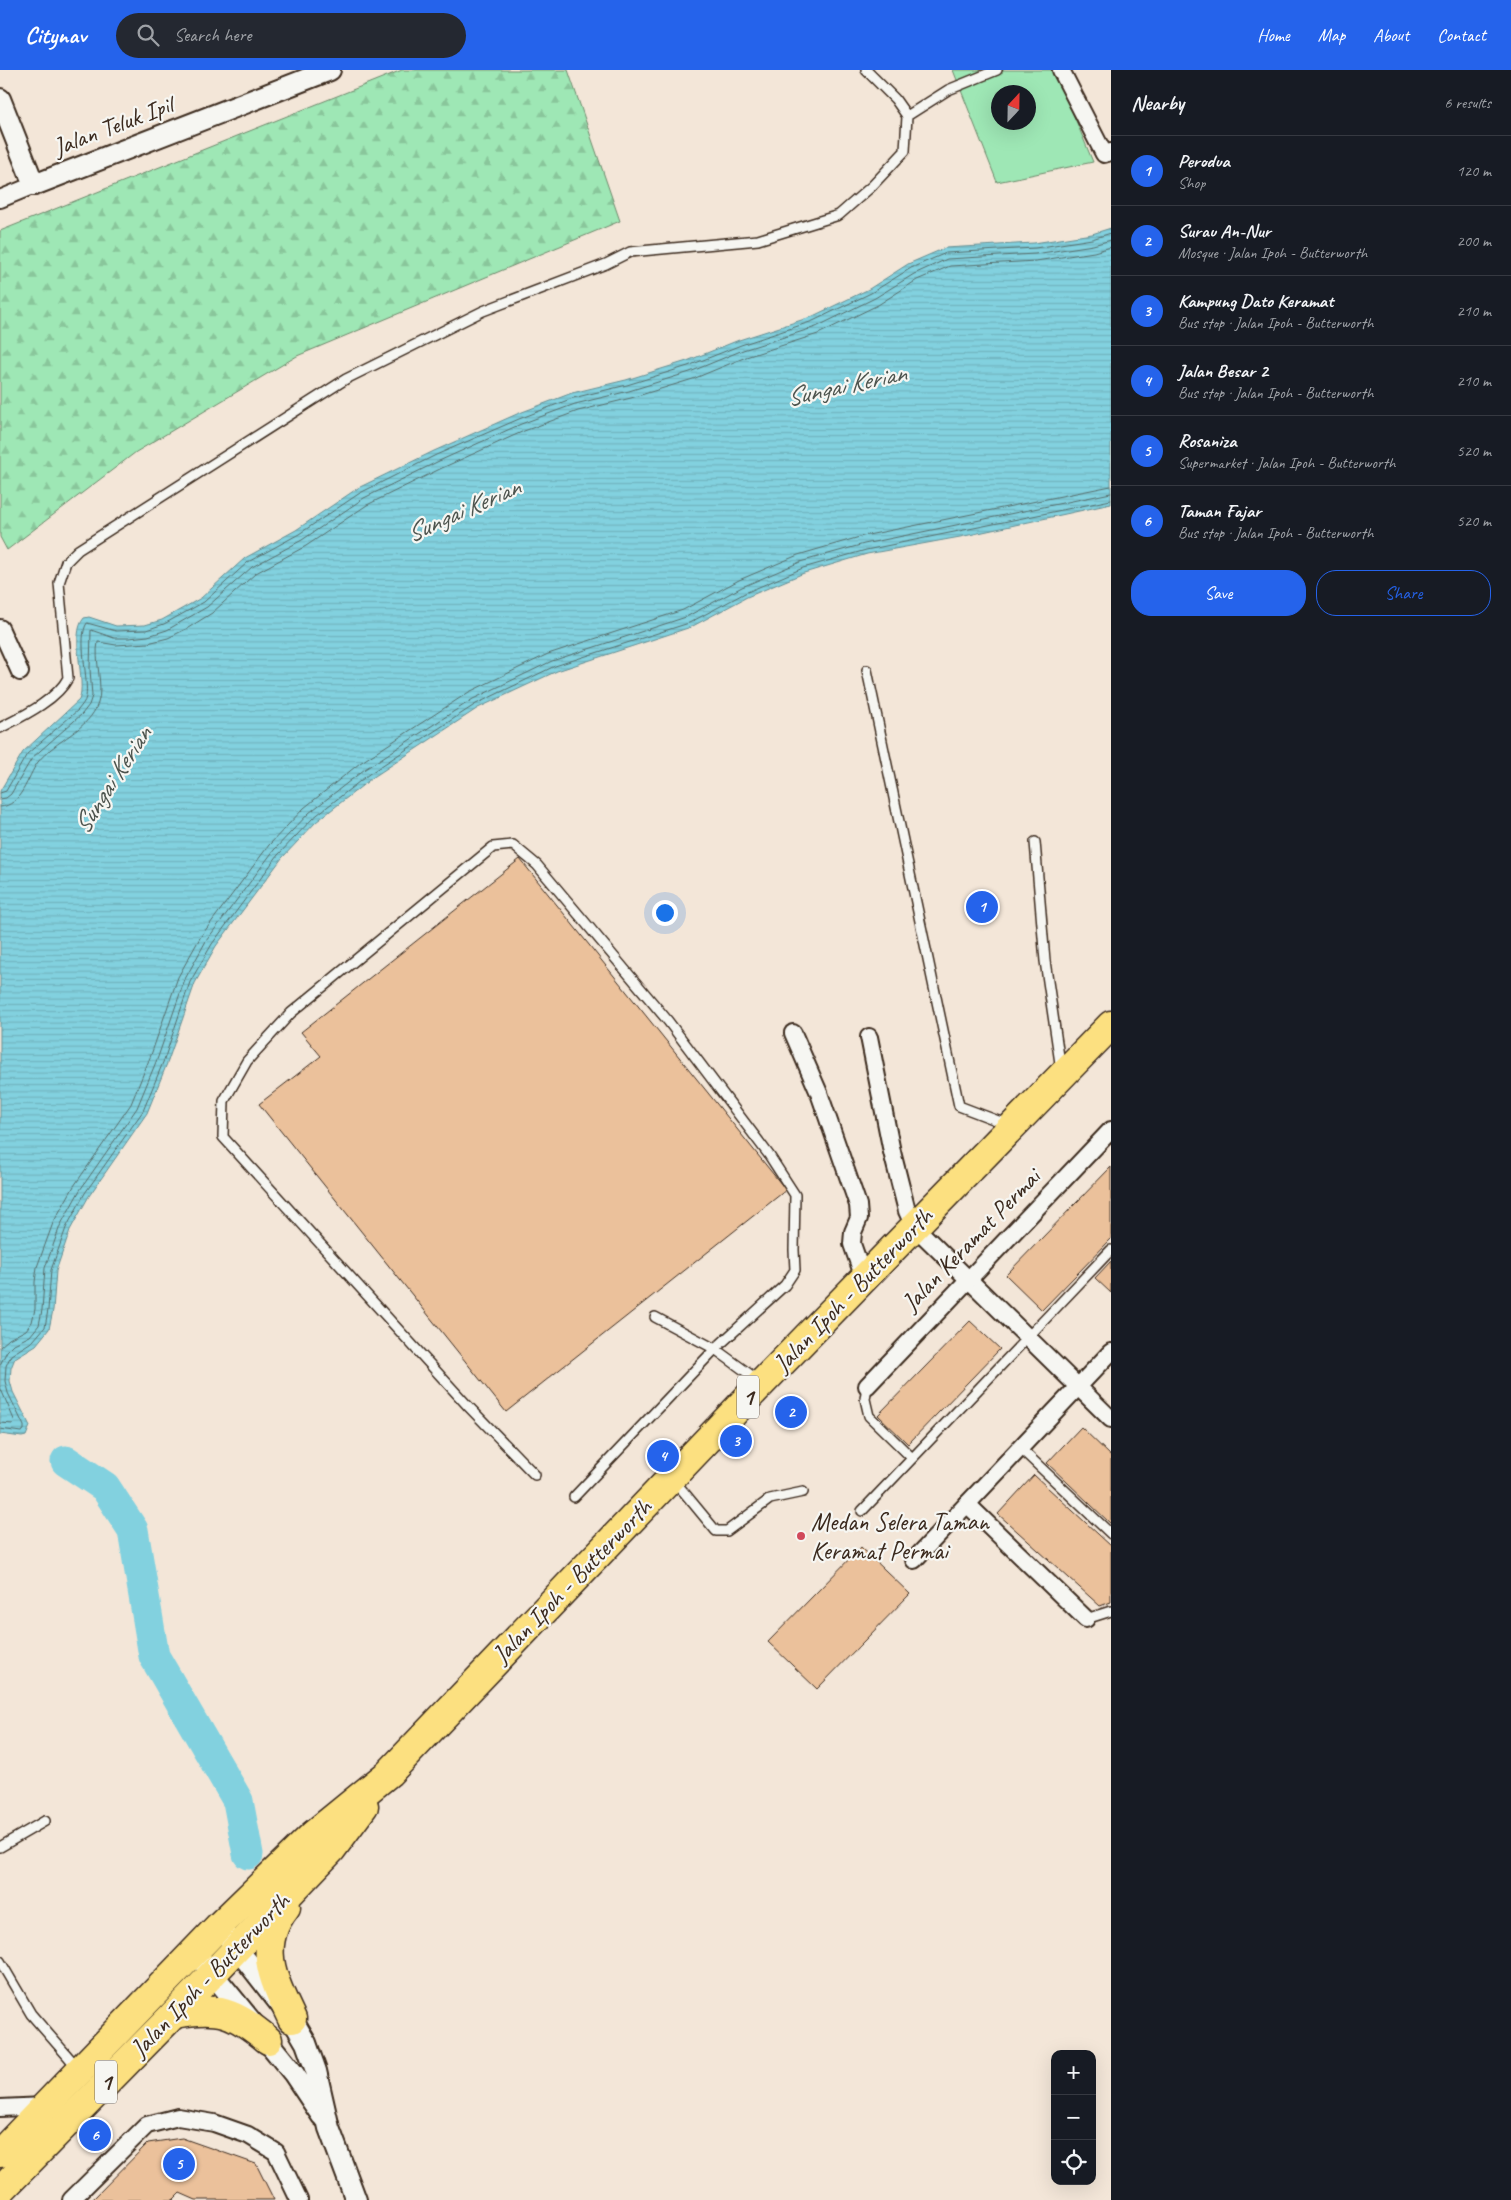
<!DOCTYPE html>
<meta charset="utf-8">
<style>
:root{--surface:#171b24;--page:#242831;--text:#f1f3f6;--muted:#9ea1a6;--line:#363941;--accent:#2563eb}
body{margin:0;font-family:Caveat,sans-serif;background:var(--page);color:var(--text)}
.controls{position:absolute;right:15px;bottom:15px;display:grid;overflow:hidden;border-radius:10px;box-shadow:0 5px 20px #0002}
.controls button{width:45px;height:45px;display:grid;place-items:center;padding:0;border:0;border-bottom:1px solid var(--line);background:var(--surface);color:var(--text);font:25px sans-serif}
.compass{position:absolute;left:991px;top:15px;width:45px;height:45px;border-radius:50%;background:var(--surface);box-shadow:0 5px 20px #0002;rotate:22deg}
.you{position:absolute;left:664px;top:842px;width:18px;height:18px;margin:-12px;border:4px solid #fff;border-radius:50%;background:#1a73e8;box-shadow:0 0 0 8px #1a73e833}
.badge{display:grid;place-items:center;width:32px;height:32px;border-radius:50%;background:var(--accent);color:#fff;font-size:16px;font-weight:700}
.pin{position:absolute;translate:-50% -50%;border:2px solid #fff;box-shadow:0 1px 5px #0006}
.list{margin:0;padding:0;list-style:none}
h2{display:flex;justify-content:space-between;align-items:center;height:65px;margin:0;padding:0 20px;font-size:21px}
h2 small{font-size:16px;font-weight:400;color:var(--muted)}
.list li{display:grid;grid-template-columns:32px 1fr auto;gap:15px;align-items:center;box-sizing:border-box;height:70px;padding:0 20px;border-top:1px solid var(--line)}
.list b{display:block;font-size:19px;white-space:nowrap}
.list p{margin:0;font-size:16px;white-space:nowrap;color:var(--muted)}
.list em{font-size:16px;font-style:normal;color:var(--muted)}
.actions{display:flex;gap:10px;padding:15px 20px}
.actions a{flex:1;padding:11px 0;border:1px solid var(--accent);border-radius:20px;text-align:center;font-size:18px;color:var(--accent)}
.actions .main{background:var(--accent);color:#fff}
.icon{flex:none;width:28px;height:28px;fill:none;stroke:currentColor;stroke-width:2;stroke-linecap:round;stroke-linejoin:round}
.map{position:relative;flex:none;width:1111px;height:2130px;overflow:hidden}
header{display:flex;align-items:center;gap:30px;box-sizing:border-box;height:70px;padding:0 25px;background:var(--accent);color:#fff}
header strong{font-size:24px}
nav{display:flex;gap:28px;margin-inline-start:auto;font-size:18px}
.search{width:350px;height:45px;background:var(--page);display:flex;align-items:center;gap:12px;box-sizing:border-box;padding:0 18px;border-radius:28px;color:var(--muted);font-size:19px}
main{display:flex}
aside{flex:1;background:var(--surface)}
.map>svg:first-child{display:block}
</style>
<header>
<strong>Citynav</strong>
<div class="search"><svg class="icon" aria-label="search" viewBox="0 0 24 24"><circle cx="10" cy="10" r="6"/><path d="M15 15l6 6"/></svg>Search here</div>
<nav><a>Home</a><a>Map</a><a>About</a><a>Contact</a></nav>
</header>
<main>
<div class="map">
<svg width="1111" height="2130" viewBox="0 0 1111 2130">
<defs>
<pattern id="forest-firs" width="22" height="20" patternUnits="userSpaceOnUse" patternTransform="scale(1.25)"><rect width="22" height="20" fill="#9ee7b5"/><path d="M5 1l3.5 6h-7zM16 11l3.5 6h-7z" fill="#89c69b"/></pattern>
<pattern id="water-rules" width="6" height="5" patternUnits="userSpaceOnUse" patternTransform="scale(1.25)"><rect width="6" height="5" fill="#82d1df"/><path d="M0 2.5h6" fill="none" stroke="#71b4bf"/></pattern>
</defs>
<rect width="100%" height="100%" fill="#f3e6d8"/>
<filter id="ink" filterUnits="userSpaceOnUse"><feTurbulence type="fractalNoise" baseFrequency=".02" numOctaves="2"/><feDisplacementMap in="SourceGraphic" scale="10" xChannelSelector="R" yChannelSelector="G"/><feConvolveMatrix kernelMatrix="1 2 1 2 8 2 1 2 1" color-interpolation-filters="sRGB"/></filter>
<g filter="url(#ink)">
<path fill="#9ee7b5" stroke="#6c886a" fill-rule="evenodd" d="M953 0H1055L1093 92 997 112ZM998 22H1028V52H998Z"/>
<path fill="url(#forest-firs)" stroke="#6c886a" d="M402 0H568L620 151 297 286 136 382 7 480 0 467V161Z"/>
<path fill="url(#water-rules)" stroke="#668e92" d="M1111 158V434L960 467 867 484 804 503 747 527 691 557 557 601 478 638 372 708 316 752 282 788 216 876 195 913 168 991 147 1043 89 1126 70 1160 56 1201 53 1240 49 1259 36 1275 15 1288 11 1298 10 1311 13 1322 30 1356 26 1366 22 1367 0 1364V721L23 682 79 630C87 612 69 565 84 548L89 547 116 556 145 555 162 550 201 528 245 488 296 460 358 418 434 381 517 344 572 323 626 310 687 291 739 270 811 247 869 219 908 194 945 178 1034 173 1092 164Z"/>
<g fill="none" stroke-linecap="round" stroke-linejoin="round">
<g stroke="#576d6b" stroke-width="1">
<path d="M0 723 6 721 27 684 78 640C81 636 85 632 86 627 89 610 77 568 87 553L116 561 146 560 164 554 204 532 248 492 299 464 360 423 436 385 519 349 573 328 627 315 688 296 741 275 813 251 871 223 911 198 946 183 1035 178 1092 169 1111 163"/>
<path d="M0 729 6 728 11 724 32 688 82 644 89 635 92 626 90 599 91 560 114 568H129L148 566 167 560 207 537 252 497 302 470 364 428 439 391 521 354 575 334 629 321 690 302 743 280 816 257 875 228 914 204 947 189 1035 184 1093 175 1111 170"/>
<path d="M0 737C22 736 27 707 38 692 55 670 89 660 98 633 104 616 94 590 98 572L116 575 148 573 168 568 188 558 212 543 256 503 306 476 367 435 442 398 524 361 578 341 631 328 693 309 746 287 818 264 878 235 917 210 950 196 1036 191 1094 182 1111 177"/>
<path d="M0 1277 9 1269 26 1260 32 1252 35 1239V1212L37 1197 53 1153 74 1116 131 1034 151 985 178 907 201 866 269 775 304 738 360 693 469 622 548 584 683 540 739 510 798 485 863 466 1111 416"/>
<path d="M0 1295 7 1281 14 1274 30 1266 39 1255 42 1240 45 1198 60 1156 80 1120 137 1038 158 987 185 909 206 871 274 780 309 743 365 699 473 629 552 591 686 547 742 517 800 492 864 474 1111 423"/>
<path d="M0 1317 15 1352 13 1354 0 1353"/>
<path d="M0 1359 21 1362 24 1360V1356L8 1323 5 1311 6 1296 11 1285 33 1271 45 1257 48 1240 51 1200 66 1158 85 1123 143 1041 164 990 190 912 212 874 278 785 313 748 369 704 476 634 555 596 689 553 745 523 803 498 866 480 1111 430"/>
</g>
<path stroke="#82d1df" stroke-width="31" d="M66 1391 105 1417 133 1460 154 1586 238 1731 248 1784"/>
</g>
<g fill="#ebc19b" stroke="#3b2a1e">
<path d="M520 789 786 1120 506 1342 259 1034 321 986 301 962Z"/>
<path d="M1111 1097V1169L1042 1240 1006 1205Z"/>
<path d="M1111 1191V1223L1095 1208Z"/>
<path d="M970 1251 1000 1279 908 1374 878 1345Z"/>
<path d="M1081 1357 1111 1386V1454L1047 1393Z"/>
<path d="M1034 1405 1111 1476V1532L1100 1536 998 1444Z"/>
<path d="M861 1477 910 1524 817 1619 768 1572Z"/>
<path d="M182 2068 256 2094 274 2130H196L180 2123 173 2130H92L148 2073Z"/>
</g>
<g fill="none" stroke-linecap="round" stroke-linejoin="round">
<defs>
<g id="service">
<path d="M866 0 895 29 907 46"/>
<path d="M867 600 959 1036 1009 1055"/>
<path d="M0 658C21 647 57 630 68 608L59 513 66 492 78 480 346 309 483 241 606 194 630 182 758 170 839 145 872 116 905 81 907 46 948 20 997 0"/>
<path d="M1035 772 1045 891 1061 1000"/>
<path d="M655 1247 715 1279 759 1311"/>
<path d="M867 1316 865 1329 869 1346 912 1388"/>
<path d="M1020 1378 1111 1464"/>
<path d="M535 1405 467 1335 223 1067 224 1031 247 991 291 943 493 777 513 775 537 795 668 951 769 1085 795 1125 794 1180 795 1200 785 1215 715 1279 574 1427"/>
<path d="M673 1409 716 1461H727L770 1429 803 1422"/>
<path d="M862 1441 1111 1180"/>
<path d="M1086 1549 1111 1541"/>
<path d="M0 1777 45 1751"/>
<path d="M0 1891 31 1944 78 1998"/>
</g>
<g id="minor">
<path d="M1061 0 1104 84 1111 82"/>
<path d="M0 129 34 115"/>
<path d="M0 558 20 602"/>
<path d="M793 963 819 1023 858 1135 859 1148 853 1162 852 1174 864 1208"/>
<path d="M869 967 892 1082 907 1141 914 1156 1111 1349"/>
<path d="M867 1316 1111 1060"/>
<path d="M967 1434 1086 1549"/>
<path d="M914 1490 1111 1282"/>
<path d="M0 2038 45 2036"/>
<path d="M71 2130 147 2055 178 2047 214 2053 248 2065 276 2082 299 2130"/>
</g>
<g id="tertiary">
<path d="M0 29 34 115 330 0"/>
<path d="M228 1867 292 1949 306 1973 316 2001 329 2058 356 2130"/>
<path d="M194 1881 294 2004 322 2046"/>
</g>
<g id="trunk">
<path d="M286 1837C255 1876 274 1911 292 1949"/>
<path d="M174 1944C219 1936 233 1941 268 1970"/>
<path d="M0 2083 219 1856 314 1764 389 1703 762 1313 1111 955"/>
<path d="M0 2121 174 1944 332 1779 364 1736"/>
</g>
</defs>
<use href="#service" stroke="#3b2a1e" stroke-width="12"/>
<use href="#minor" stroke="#3b2a1e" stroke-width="20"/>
<use href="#tertiary" stroke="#3b2a1e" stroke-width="24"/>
<use href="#trunk" stroke="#3b2a1e" stroke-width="31"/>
<path stroke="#3b2a1e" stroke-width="3" stroke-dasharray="1 4" stroke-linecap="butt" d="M103 2057 113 2067"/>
<use href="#service" stroke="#f6f6f2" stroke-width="9"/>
<use href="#minor" stroke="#f6f6f2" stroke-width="16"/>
<use href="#tertiary" stroke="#f6f6f2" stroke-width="20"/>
<use href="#trunk" stroke="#fce080" stroke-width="28"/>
</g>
</g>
<circle fill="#d1495b" stroke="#f6f6f2" stroke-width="2" cx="801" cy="1466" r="5"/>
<g text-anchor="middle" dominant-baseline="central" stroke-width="4.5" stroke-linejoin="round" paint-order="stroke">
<g fill="#f6f6f2" stroke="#73675e" stroke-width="1">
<rect x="737" y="1305.5" width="22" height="43" rx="4"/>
<rect x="95" y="1990.5" width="22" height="43" rx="4"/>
</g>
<g font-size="24" font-weight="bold" fill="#3b2a1e">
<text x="748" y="1327">1</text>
<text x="106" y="2012">1</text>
</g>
<g font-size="25" fill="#3b2a1e" stroke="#f6f6f2">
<text transform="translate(113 56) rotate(-21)">Jalan Teluk Ipil</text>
<text transform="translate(971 1170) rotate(-46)">Jalan Keramat Permai</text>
<text transform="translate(853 1220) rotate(-46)">Jalan Ipoh - Butterworth</text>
<text transform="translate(572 1511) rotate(-46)">Jalan Ipoh - Butterworth</text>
<text transform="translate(210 1905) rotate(-46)">Jalan Ipoh - Butterworth</text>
</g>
<g font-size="25" fill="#3b2a1e" stroke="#f6f6f2" text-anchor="start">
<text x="811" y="1452">Medan Selera Taman<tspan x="811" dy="29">Keramat Permai</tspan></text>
</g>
<g font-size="26" font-style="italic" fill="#4d544e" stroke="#f6f6f2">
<text transform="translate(846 315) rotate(-12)">Sungai Kerian</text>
<text transform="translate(463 440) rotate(-24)">Sungai Kerian</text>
<text transform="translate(112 710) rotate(-57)">Sungai Kerian</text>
</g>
</g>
</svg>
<div class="controls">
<button>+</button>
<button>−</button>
<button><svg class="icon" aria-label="locate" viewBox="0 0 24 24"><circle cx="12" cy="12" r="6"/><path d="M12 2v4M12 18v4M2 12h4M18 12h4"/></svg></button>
</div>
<svg class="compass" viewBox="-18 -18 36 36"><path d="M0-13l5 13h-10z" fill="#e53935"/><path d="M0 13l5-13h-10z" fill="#9ea1a6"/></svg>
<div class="you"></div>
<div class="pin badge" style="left:982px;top:837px">1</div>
<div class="pin badge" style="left:791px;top:1342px">2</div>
<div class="pin badge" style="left:736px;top:1371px">3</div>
<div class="pin badge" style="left:663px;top:1386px">4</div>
<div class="pin badge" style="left:179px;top:2094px">5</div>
<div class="pin badge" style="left:95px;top:2065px">6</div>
</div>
<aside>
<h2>Nearby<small>6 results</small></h2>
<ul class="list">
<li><span class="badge">1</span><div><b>Perodua</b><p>Shop</p></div><em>120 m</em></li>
<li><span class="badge">2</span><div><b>Surau An-Nur</b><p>Mosque · Jalan Ipoh - Butterworth</p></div><em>200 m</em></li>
<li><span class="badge">3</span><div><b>Kampung Dato Keramat</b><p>Bus stop · Jalan Ipoh - Butterworth</p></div><em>210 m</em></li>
<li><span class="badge">4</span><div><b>Jalan Besar 2</b><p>Bus stop · Jalan Ipoh - Butterworth</p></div><em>210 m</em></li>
<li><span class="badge">5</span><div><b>Rosaniza</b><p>Supermarket · Jalan Ipoh - Butterworth</p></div><em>520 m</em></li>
<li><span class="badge">6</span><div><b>Taman Fajar</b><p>Bus stop · Jalan Ipoh - Butterworth</p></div><em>520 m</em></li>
</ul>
<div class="actions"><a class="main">Save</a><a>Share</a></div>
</aside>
</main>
